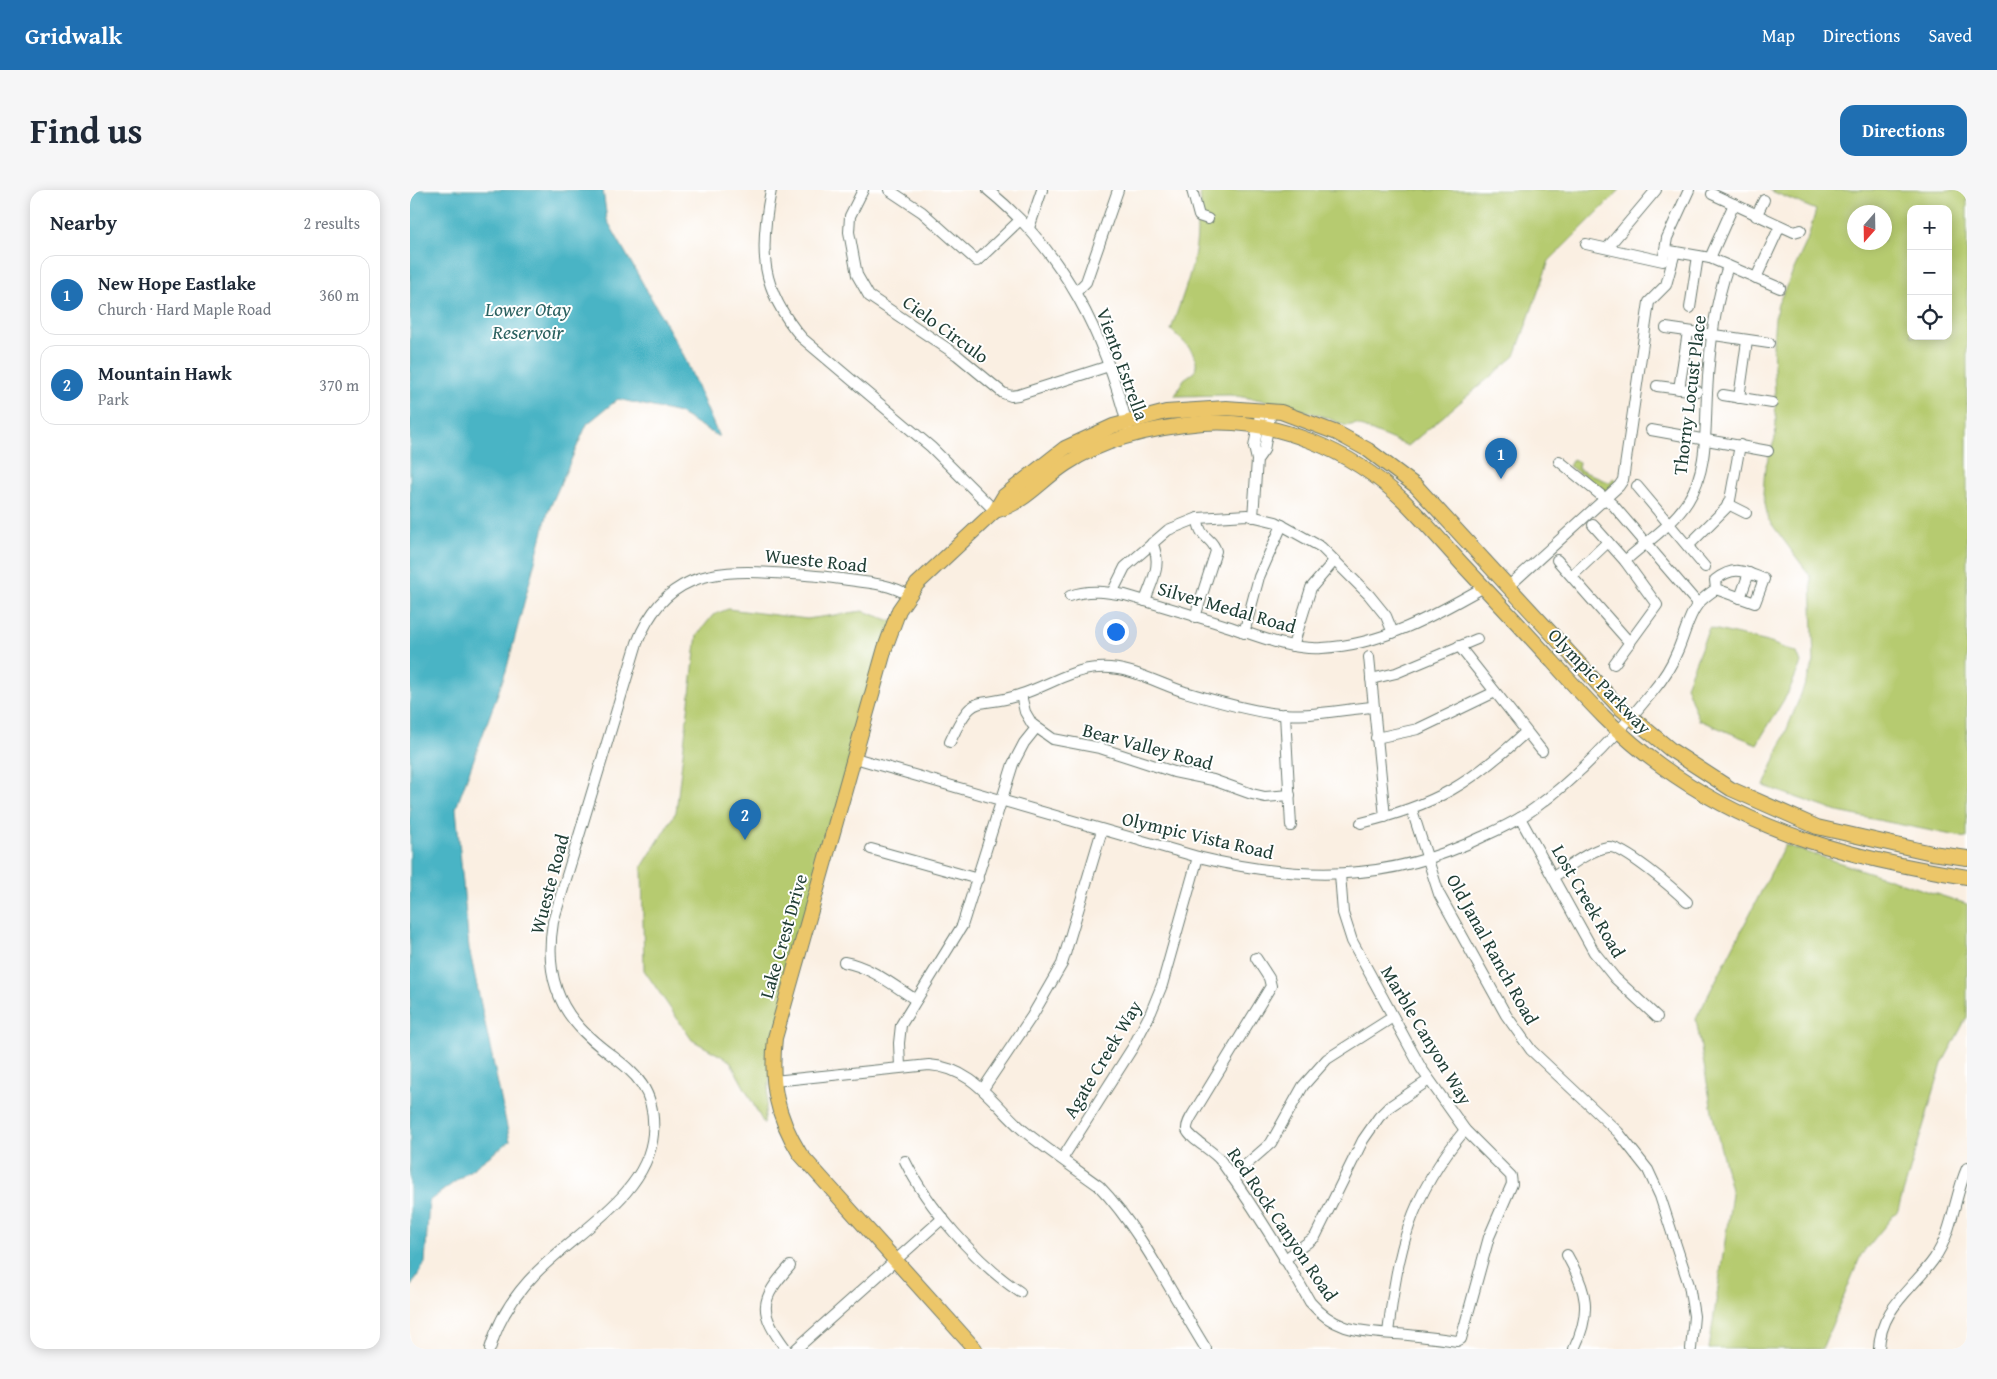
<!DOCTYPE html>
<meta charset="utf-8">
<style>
:root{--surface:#fff;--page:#f6f6f7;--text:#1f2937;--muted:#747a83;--line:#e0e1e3;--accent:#1f6fb2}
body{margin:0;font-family:"Gentium Book Plus",serif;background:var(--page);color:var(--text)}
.controls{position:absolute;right:15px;top:15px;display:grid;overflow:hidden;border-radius:10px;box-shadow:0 2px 12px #0003}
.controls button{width:45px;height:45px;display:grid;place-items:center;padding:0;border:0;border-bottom:1px solid var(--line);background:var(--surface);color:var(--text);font:25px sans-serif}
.compass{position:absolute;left:1437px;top:15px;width:45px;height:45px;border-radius:50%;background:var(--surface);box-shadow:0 2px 12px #0003;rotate:200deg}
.you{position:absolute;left:705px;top:441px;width:18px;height:18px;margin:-12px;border:4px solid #fff;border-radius:50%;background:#1a73e8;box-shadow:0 0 0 8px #1a73e833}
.badge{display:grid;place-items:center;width:32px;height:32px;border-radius:50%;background:var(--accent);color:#fff;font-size:16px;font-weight:700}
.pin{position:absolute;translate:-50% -41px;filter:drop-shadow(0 1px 2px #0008)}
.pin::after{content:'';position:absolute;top:26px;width:18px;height:15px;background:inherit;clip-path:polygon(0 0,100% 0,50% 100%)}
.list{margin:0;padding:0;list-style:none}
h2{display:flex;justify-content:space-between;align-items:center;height:65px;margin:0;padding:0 20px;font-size:21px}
h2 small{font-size:16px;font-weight:400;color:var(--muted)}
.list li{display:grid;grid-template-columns:32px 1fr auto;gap:15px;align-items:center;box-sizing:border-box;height:80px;margin:0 10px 10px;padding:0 10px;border:1px solid var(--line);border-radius:15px}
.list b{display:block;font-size:19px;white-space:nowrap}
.list p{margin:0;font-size:16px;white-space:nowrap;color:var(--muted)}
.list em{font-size:16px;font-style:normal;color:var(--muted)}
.icon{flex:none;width:28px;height:28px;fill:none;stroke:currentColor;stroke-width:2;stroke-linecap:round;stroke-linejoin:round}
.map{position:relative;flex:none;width:1557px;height:1159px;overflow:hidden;border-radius:15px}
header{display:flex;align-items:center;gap:30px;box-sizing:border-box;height:70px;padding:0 25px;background:var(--accent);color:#fff}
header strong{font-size:24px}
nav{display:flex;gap:28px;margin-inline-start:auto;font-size:18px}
.intro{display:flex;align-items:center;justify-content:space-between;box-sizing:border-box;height:120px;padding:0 30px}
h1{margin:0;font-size:35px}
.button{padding:12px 22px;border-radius:15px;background:var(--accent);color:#fff;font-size:18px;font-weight:700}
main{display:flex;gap:30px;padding:0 30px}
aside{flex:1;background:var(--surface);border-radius:15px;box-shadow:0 2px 12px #0003}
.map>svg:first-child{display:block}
</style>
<header>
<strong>Gridwalk</strong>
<nav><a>Map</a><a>Directions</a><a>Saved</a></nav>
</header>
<div class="intro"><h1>Find us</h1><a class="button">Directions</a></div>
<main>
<aside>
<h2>Nearby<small>2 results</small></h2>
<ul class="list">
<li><span class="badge">1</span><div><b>New Hope Eastlake</b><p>Church · Hard Maple Road</p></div><em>360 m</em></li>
<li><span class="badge">2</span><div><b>Mountain Hawk</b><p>Park</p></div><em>370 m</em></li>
</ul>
</aside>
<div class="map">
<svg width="1557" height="1159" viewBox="0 0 1557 1159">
<rect width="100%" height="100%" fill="#fff"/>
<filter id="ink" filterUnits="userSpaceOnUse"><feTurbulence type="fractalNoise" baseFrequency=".02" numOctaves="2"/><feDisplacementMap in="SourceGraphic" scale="10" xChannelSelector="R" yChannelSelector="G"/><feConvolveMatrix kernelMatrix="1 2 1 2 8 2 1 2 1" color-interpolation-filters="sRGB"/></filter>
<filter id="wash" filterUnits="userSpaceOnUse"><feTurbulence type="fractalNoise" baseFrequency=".0096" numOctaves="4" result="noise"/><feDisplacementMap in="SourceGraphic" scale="20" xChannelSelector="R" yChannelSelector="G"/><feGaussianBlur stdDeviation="1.12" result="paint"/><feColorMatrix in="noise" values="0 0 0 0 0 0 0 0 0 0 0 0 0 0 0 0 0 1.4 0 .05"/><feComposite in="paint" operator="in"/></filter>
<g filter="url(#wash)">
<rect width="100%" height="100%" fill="#faefe2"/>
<g fill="#b6cb6f" stroke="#6a8452" fill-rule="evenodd">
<path d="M790 0H1210L1139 71 1105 166 998 256 946 234 936 236 918 228 870 213 820 205 765 206 774 189 784 182C793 165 772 151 761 140 772 105 795 56 784 20L791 18Z"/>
<path d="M1359 0H1557V648L1428 622 1354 596 1404 472 1401 387 1358 329 1353 303 1355 278 1365 248 1366 234 1363 153 1365 127 1368 114 1397 51 1406 20ZM1501 19H1538V146H1501ZM1444 22H1474V52H1444Z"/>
<path d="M1163 269 1169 272 1168 279 1200 293 1203 288 1207 291 1196 302 1159 276Z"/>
<path d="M318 419 397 429 453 421 484 432 365 848 354 934 320 871 282 850 234 780 232 677 266 622 287 445 303 425Z"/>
<path d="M1299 438 1358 452 1387 463 1391 473 1378 503 1347 554 1289 530 1276 496Z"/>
<path d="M1375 655 1557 714V827L1532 874 1488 1020 1451 1065 1412 1159H1299L1322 1004 1303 927 1286 829Z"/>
</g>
<path fill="#48b4c5" stroke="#34787c" d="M0 0H193L197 30 274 166 309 247 269 223 208 209 177 234 138 322 96 481 46 618 59 758 100 951 19 1011 15 1073 0 1098Z"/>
</g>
<g filter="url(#ink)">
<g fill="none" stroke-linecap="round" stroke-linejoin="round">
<defs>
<g id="minor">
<path d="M361 0C349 61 350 99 392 148L521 257 585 321"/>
<path d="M453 0 440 26 439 42 447 85 459 106 547 165 593 203 601 206 608 205 699 176"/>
<path d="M479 0 512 22 567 71 610 30"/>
<path d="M578 0C655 63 694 144 718 238"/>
<path d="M782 0 789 26 798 29"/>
<path d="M1302 4 1384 42 1391 40"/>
<path d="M1346 26 1354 10"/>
<path d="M619 38 632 0"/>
<path d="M1176 54 1253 71 1257 48 1279 0"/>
<path d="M1198 57 1246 0"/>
<path d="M1260 61 1300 68 1370 98"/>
<path d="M1300 68 1324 14"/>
<path d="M1346 88 1370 36"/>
<path d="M666 102 676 92 708 0"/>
<path d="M1280 118 1288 66"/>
<path d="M1256 138 1359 153"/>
<path d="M1247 196 1287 201"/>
<path d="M1269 199 1278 142"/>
<path d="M1313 205 1362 213"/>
<path d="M1329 208 1337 151"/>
<path d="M1241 240 1358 261"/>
<path d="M847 270 854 260 861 221"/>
<path d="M1149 271 1203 315 1288 414"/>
<path d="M1227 296 1295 377"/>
<path d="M1318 314 1336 323"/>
<path d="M843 327 847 270 844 257 851 219"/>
<path d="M1183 335 1215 371 1247 415 1204 474"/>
<path d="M1278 356 1316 318 1320 310 1330 255"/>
<path d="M1147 370 1220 453"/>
<path d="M1215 371C1236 352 1263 335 1278 311 1298 280 1295 239 1297 203 1299 163 1305 113 1318 76"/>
<path d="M1162 386 1198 352"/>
<path d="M1099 396 1209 296 1213 290 1239 112 1256 95 1265 62"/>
<path d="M702 403 715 377 758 340 788 328 837 325 866 332 911 357 959 405 976 426 983 443"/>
<path d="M660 406C678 399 697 402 715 405 749 415 783 425 817 436 848 446 879 460 912 458 972 455 1023 426 1074 397"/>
<path d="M1330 408 1339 383"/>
<path d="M735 411C742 390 753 375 742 353"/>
<path d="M785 427 806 361C802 346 789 350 788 328"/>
<path d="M834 443 849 387 872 335"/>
<path d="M883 456 901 398 924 371"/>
<path d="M1049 456 1132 561"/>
<path d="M959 467 975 627"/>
<path d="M961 489 986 483 1067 449"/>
<path d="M611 505 615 522 622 534 643 549 690 558 764 582 803 590 842 604 855 607 880 605"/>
<path d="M875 524 881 636"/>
<path d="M966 548 1008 539 1085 502"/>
<path d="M540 552C565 497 566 521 612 504 637 496 662 479 688 478 717 475 747 493 775 502 802 510 832 519 860 523 893 528 929 520 962 517"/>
<path d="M445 568 788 667C887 691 979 693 1072 647 1090 639 1109 630 1125 618 1169 586 1209 543 1243 501 1253 489 1261 477 1267 462 1274 447 1278 426 1288 414 1293 408 1300 403 1306 399L1345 413 1354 389C1333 381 1325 375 1305 390L1306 399"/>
<path d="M1002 620 1029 704 1096 825 1121 860 1208 942 1238 980 1250 1006 1279 1095 1284 1126 1281 1159"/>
<path d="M1110 628 1184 762 1205 788 1247 827"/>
<path d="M951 633C1026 615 1060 594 1116 542"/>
<path d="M461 659 568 689"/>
<path d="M1143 687C1159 677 1179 660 1198 657 1213 655 1265 700 1277 712"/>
<path d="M846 768 859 788 861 796 786 919C783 924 776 933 777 940 780 949 804 961 811 971 843 1016 873 1064 900 1112 925 1141 948 1141 984 1144 1005 1145 1026 1148 1047 1151L1051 1149 1079 1047 1102 994 1101 986 1055 940 1011 878 942 751 933 723 930 684"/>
<path d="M434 772C461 777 483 795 506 810"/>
<path d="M490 877 489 853 491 835 552 736 603 574 614 553 626 538"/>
<path d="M364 891 519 875C564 878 583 914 614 941 638 960 664 978 689 996 730 1038 764 1108 796 1159"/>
<path d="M573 899 622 826 652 774 692 640"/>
<path d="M652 969 723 857 741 822 752 795 788 667"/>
<path d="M495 971C517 1016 567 1074 610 1102"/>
<path d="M822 987 861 953 893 896 917 869 983 827"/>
<path d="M1157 1065C1177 1101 1182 1121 1164 1159"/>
<path d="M874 1070 905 1047 953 950 969 927 979 917 1019 890"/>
<path d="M978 1143C988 1059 999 1007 1055 940"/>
<path d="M80 1159C88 1130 106 1103 127 1082 166 1042 238 1005 243 944 248 878 197 873 165 832 141 803 137 768 143 732L227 453C253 386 299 379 363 383 384 384 404 385 424 388 449 392 477 392 498 405"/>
<path d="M376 1159C348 1121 349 1111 380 1076"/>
<path d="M386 1159 533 1028"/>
<path d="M1469 1159C1470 1118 1503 1099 1524 1069 1543 1042 1544 1007 1557 978"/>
</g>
<g id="major">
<path d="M585 321C615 313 630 291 656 274 696 247 746 237 793 233 865 228 941 260 993 310 1013 330 1032 352 1052 374 1082 406 1112 438 1142 471 1176 509 1209 546 1250 575 1344 644 1444 669 1557 687"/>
<path d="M565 1159 390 964C366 925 360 893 365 848L475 458 489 420 507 394 585 321 594 306 655 258 703 236 756 222 816 218 871 222 927 243 958 260 1006 296 1209 517 1261 560 1321 599 1407 637 1522 663 1557 668"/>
</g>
</defs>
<use href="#minor" stroke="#6c7b71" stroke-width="12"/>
<use href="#major" stroke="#6c7b71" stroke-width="16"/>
<use href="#minor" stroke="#fff" stroke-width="10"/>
<use href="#major" stroke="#ecc669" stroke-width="14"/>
</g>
</g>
<g text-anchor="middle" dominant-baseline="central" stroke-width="4" stroke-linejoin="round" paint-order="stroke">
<g font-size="19" fill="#1f3d34" stroke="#fff">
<text transform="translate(536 139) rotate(36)">Cielo Circulo</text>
<text transform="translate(713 174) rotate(70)">Viento Estrella</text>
<text transform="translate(1279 205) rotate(-83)">Thorny Locust Place</text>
<text transform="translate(406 370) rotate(6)">Wueste Road</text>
<text transform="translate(817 417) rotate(16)">Silver Medal Road</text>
<text transform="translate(1190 491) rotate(46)">Olympic Parkway</text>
<text transform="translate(738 556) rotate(15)">Bear Valley Road</text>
<text transform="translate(788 645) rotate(13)">Olympic Vista Road</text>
<text transform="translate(139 694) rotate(-75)">Wueste Road</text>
<text transform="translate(1179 711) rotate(60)">Lost Creek Road</text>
<text transform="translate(373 746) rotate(-74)">Lake Crest Drive</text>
<text transform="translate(1083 759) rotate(61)">Old Janal Ranch Road</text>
<text transform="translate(1017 845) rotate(59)">Marble Canyon Way</text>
<text transform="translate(692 869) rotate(-59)">Agate Creek Way</text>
<text transform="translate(873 1034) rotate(56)">Red Rock Canyon Road</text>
</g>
<g font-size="20" font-style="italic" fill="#2b6160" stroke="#fff">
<text x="118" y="118">Lower Otay<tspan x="118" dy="23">Reservoir</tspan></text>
</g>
</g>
</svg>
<div class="controls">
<button>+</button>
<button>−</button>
<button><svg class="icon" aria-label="locate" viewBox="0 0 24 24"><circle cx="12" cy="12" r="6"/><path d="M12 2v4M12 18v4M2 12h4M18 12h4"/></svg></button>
</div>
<svg class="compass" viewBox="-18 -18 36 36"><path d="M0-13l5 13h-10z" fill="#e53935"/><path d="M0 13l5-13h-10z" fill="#747a83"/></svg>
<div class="you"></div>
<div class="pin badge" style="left:1091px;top:289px">1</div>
<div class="pin badge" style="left:335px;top:650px">2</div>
</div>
</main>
